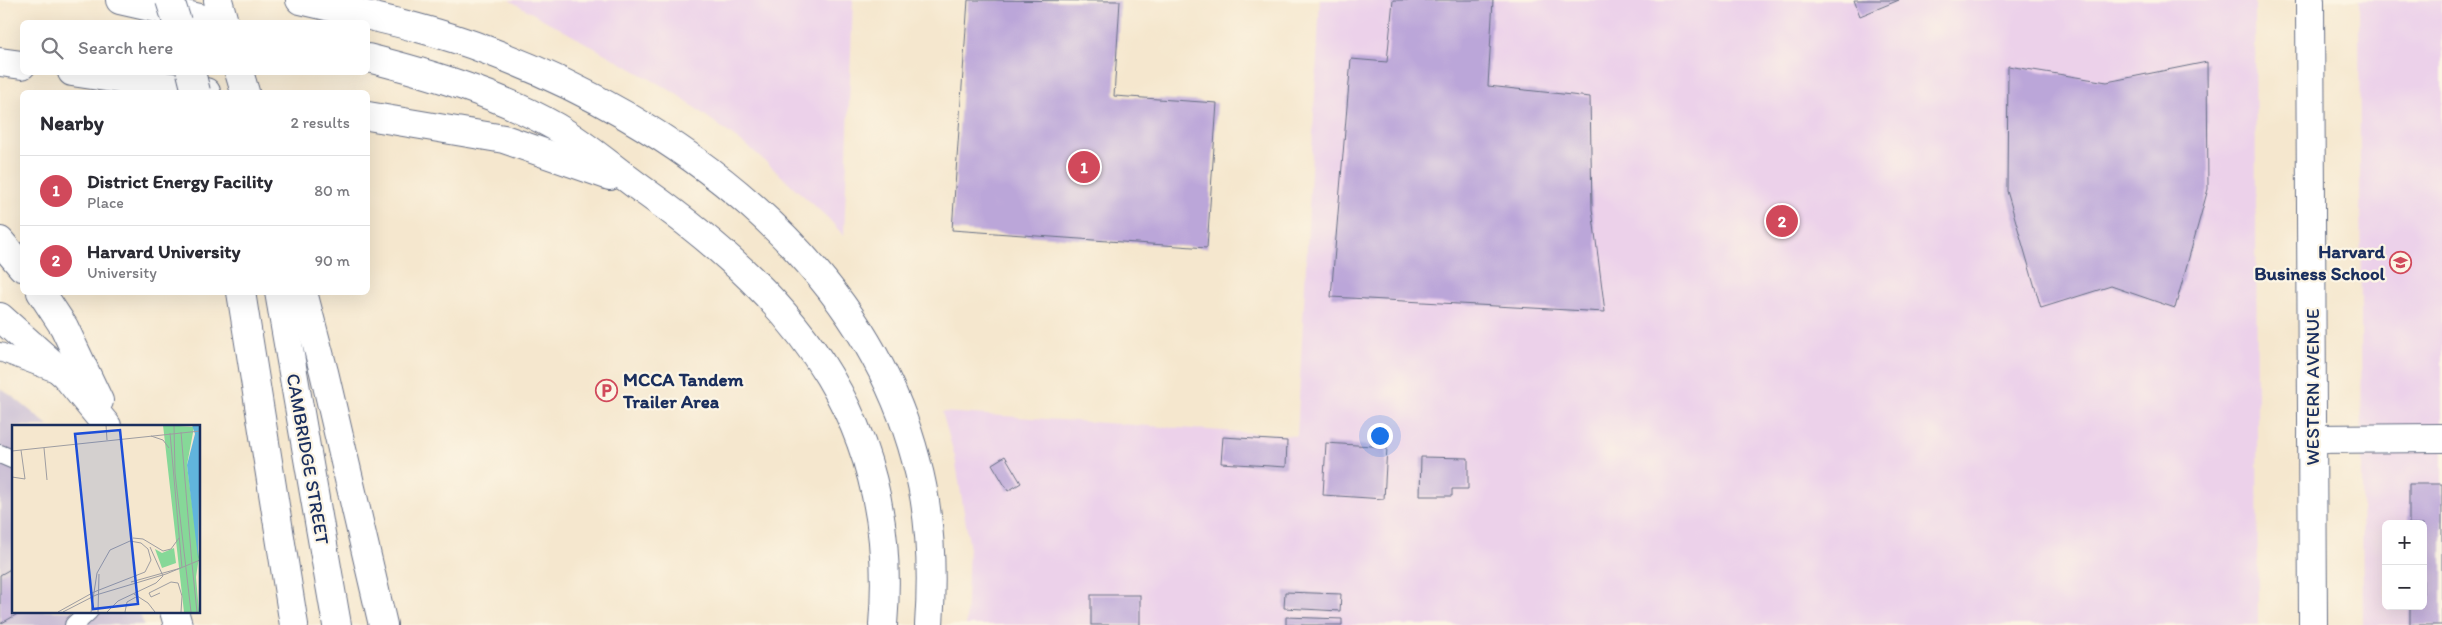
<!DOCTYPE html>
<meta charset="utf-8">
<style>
:root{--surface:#fff;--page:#f7f7f7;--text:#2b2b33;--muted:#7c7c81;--line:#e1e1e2;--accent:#d1495b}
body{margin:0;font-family:Itim,sans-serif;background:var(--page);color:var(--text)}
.controls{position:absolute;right:15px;bottom:15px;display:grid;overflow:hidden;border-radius:8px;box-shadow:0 5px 20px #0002}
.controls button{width:45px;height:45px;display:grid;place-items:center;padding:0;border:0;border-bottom:1px solid var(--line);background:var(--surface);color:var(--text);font:25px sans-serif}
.you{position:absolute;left:1379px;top:435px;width:18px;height:18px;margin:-12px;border:4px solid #fff;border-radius:50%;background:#1a73e8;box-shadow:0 0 0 8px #1a73e833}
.badge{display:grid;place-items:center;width:32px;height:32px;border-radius:50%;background:var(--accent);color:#fff;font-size:16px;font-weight:700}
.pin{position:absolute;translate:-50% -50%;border:2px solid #fff;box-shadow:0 1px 5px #0006}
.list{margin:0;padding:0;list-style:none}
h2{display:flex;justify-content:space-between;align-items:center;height:65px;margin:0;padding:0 20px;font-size:21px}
h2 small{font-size:16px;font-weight:400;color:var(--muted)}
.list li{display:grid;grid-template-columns:32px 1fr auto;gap:15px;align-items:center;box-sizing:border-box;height:70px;padding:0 20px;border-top:1px solid var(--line)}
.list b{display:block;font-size:19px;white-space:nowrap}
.list p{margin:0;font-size:16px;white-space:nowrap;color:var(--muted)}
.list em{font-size:16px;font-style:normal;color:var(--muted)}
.icon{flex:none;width:28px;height:28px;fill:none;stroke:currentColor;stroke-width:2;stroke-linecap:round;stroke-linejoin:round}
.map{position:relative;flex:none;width:2442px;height:625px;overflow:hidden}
.search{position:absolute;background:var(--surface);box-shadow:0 5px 20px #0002;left:20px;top:20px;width:350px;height:55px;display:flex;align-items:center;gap:12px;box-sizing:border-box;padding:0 18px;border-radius:8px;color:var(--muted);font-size:19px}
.panel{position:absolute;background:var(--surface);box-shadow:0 5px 20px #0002;left:20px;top:90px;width:350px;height:205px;border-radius:8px}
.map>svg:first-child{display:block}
</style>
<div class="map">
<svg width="2442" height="625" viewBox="0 0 2442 625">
<rect width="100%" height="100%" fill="#fcf5e5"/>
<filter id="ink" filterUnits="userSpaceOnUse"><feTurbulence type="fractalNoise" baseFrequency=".02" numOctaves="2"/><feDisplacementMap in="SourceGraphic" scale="10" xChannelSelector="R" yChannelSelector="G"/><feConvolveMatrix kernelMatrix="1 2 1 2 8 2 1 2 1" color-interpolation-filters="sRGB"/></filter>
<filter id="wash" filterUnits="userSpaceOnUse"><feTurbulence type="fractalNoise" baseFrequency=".0096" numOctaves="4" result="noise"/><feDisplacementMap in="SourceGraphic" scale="20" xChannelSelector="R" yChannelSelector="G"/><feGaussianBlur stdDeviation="1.12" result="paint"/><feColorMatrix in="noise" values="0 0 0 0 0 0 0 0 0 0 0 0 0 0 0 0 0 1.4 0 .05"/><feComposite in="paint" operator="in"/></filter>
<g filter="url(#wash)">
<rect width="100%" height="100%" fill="#f5e7ce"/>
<g fill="#ecd1ea" fill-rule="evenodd">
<path d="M509 0H853L844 236 828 218 756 153 675 93Z"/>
<path d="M1320 0H2255L2258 625H966L969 543 955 457 942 412 1297 436Z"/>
<path d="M2359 0H2442V625H2363ZM2386 524H2423V606H2386Z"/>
</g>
<path fill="#cbbfd5" d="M0 389 12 396 49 426H14V611H139L144 625H0Z"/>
<g id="blocks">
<g fill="#bba6d9">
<path d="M968 0 1120 1 1114 96 1217 103 1207 248 952 230Z"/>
<path d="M1393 0H1493L1488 86 1590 97 1592 209 1605 312 1331 297 1351 59 1387 62Z"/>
<path d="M1854 0H1899L1860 16Z"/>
<path d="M2207 62 2208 189 2175 308 2111 286 2041 308 2007 191 2008 66 2107 82Z"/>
<path d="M1223 437 1287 441 1286 467 1221 463Z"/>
<path d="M1326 443 1387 447 1384 499 1323 495Z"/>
<path d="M1005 456 1021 483 1008 491 992 464Z"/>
<path d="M1421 457 1468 458V489H1452V496H1420Z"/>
<path d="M2409 484H2442V625H2410V606H2423V524H2409Z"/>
<path d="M14 567V611H23L0 624V575Z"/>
<path d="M1285 592 1341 594 1340 611 1284 608Z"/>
<rect x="1091" y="595" width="49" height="30"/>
<path d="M1286 617 1342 619V625H1286Z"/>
</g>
</g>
</g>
<g filter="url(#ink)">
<use href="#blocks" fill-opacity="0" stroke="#676f85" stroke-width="1"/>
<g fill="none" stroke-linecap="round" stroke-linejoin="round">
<defs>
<g id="service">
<path d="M0 352 53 372"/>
<path d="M0 454 14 460"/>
<path d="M74 625 89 611"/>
</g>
<path id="minor" d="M2312 439 2442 438"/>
<path id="secondary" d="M2310 0 2313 625"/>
<g id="primary">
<path d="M218 0 224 22"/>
<path d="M241 292 294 625"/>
<path d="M279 292 337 625"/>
</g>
<g id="motorway">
<path d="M120 0 217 22"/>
<path d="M300 0C363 15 428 27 489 51 675 121 863 259 916 460 931 514 933 569 929 625"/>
<path d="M368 58C431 74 498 94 556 127 588 146 617 172 647 193 801 303 900 427 883 625"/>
<path d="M0 62 22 65"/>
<path d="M72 72 206 92"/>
<path d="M239 72 245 92"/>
<path d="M368 116 504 139 610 176"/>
<path d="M0 241 22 267"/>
<path d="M41 292 64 327 99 401"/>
<path d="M303 292 324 372 383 625"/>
<path d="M0 317 65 375 107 426"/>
<path d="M174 611 178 625"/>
</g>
</defs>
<use href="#service" stroke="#676f85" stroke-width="20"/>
<use href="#minor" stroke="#676f85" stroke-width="30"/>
<use href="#secondary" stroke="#676f85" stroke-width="30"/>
<use href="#primary" stroke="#676f85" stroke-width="30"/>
<use href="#motorway" stroke="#676f85" stroke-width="30"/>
<use href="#service" stroke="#fff" stroke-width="18"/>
<use href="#minor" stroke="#fff" stroke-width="28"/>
<use href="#secondary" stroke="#fff" stroke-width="28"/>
<use href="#primary" stroke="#fff" stroke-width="28"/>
<use href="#motorway" stroke="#fff" stroke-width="28"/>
<defs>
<g id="primary-bridge">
<path d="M170 0 177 22"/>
<path d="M191 72 196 92"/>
</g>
</defs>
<use href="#primary-bridge" stroke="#676f85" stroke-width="30" stroke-linecap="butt"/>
<use href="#primary-bridge" stroke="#fff" stroke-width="28"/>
</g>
</g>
<defs>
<symbol id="university-ring" viewBox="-11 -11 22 22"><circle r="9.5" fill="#fcf5e5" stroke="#d1495b" stroke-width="1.5"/><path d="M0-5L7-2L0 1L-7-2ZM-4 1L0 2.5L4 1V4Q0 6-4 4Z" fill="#d1495b"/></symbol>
<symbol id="parking-ring" viewBox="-11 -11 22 22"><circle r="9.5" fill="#fcf5e5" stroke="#d1495b" stroke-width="1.5"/><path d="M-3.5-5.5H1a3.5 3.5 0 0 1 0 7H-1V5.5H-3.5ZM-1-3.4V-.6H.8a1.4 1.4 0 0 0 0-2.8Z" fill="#d1495b"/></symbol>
</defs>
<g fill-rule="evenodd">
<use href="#university-ring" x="2388" y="250" width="25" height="25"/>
<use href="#parking-ring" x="594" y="378" width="25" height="25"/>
</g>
<g text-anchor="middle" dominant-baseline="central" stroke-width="4.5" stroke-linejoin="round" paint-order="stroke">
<g font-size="19" font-weight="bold" fill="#1b2f5e" stroke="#fcf5e5" text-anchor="end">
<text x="2385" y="251">Harvard<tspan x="2385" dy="22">Business School</tspan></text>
<text x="623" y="379" text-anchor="start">MCCA Tandem<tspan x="623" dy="22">Trailer Area</tspan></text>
</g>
<g font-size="19" fill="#1b2f5e" stroke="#fcf5e5">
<text transform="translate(2312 387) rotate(-90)">WESTERN AVENUE</text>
<text transform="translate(308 459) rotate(80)">CAMBRIDGE STREET</text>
</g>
</g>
<g transform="translate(12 425)">
<rect width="188" height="188" fill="#f5e7ce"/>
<path d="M162 123 164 138 150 143 143 124 150 128Z" fill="#86d898"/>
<path d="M151 0 182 2 175 40 187 132 184 152 187 187H172Z" fill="#86d898"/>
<path d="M180 0H188L186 133 175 40 183 9Z" fill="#61b4dc"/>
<path fill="none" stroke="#9e9da1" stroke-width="1" d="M94 0 95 15M162 0 163 48 179 187M169 7 180 139M158 8 170 143M139 11 151 15 157 23M32 23 35 55M0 26 188 6M0 52 13 54 9 25M121 113 131 114 151 126 159 124 167 113M180 139 185 187M119 157 169 143M148 168 139 172 137 168 159 157 166 158 170 171 169 187M122 169 136 178 143 187M46 187 82 167M51 187 84 170 154 149 188 135M79 187 85 148 98 125 118 116 129 118 136 124 139 135 133 147 82 167M86 187 87 149M95 187 106 176 144 158 151 151 138 122M113 187 115 177 124 172"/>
<path fill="#1d4ed8" fill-opacity="0.15" stroke="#1d4ed8" stroke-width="2.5" d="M108 5 126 179 81 184 63 9Z"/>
<rect width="188" height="188" fill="none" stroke="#1b2f5e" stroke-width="2.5"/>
</g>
</svg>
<div class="controls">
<button>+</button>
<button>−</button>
</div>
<div class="you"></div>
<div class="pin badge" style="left:1084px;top:167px">1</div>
<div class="pin badge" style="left:1782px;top:221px">2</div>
<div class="search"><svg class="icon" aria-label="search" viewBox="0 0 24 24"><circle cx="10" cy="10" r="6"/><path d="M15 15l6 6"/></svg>Search here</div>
<section class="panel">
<h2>Nearby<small>2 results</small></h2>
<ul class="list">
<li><span class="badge">1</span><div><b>District Energy Facility</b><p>Place</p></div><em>80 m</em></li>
<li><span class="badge">2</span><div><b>Harvard University</b><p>University</p></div><em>90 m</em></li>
</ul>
</section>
</div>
